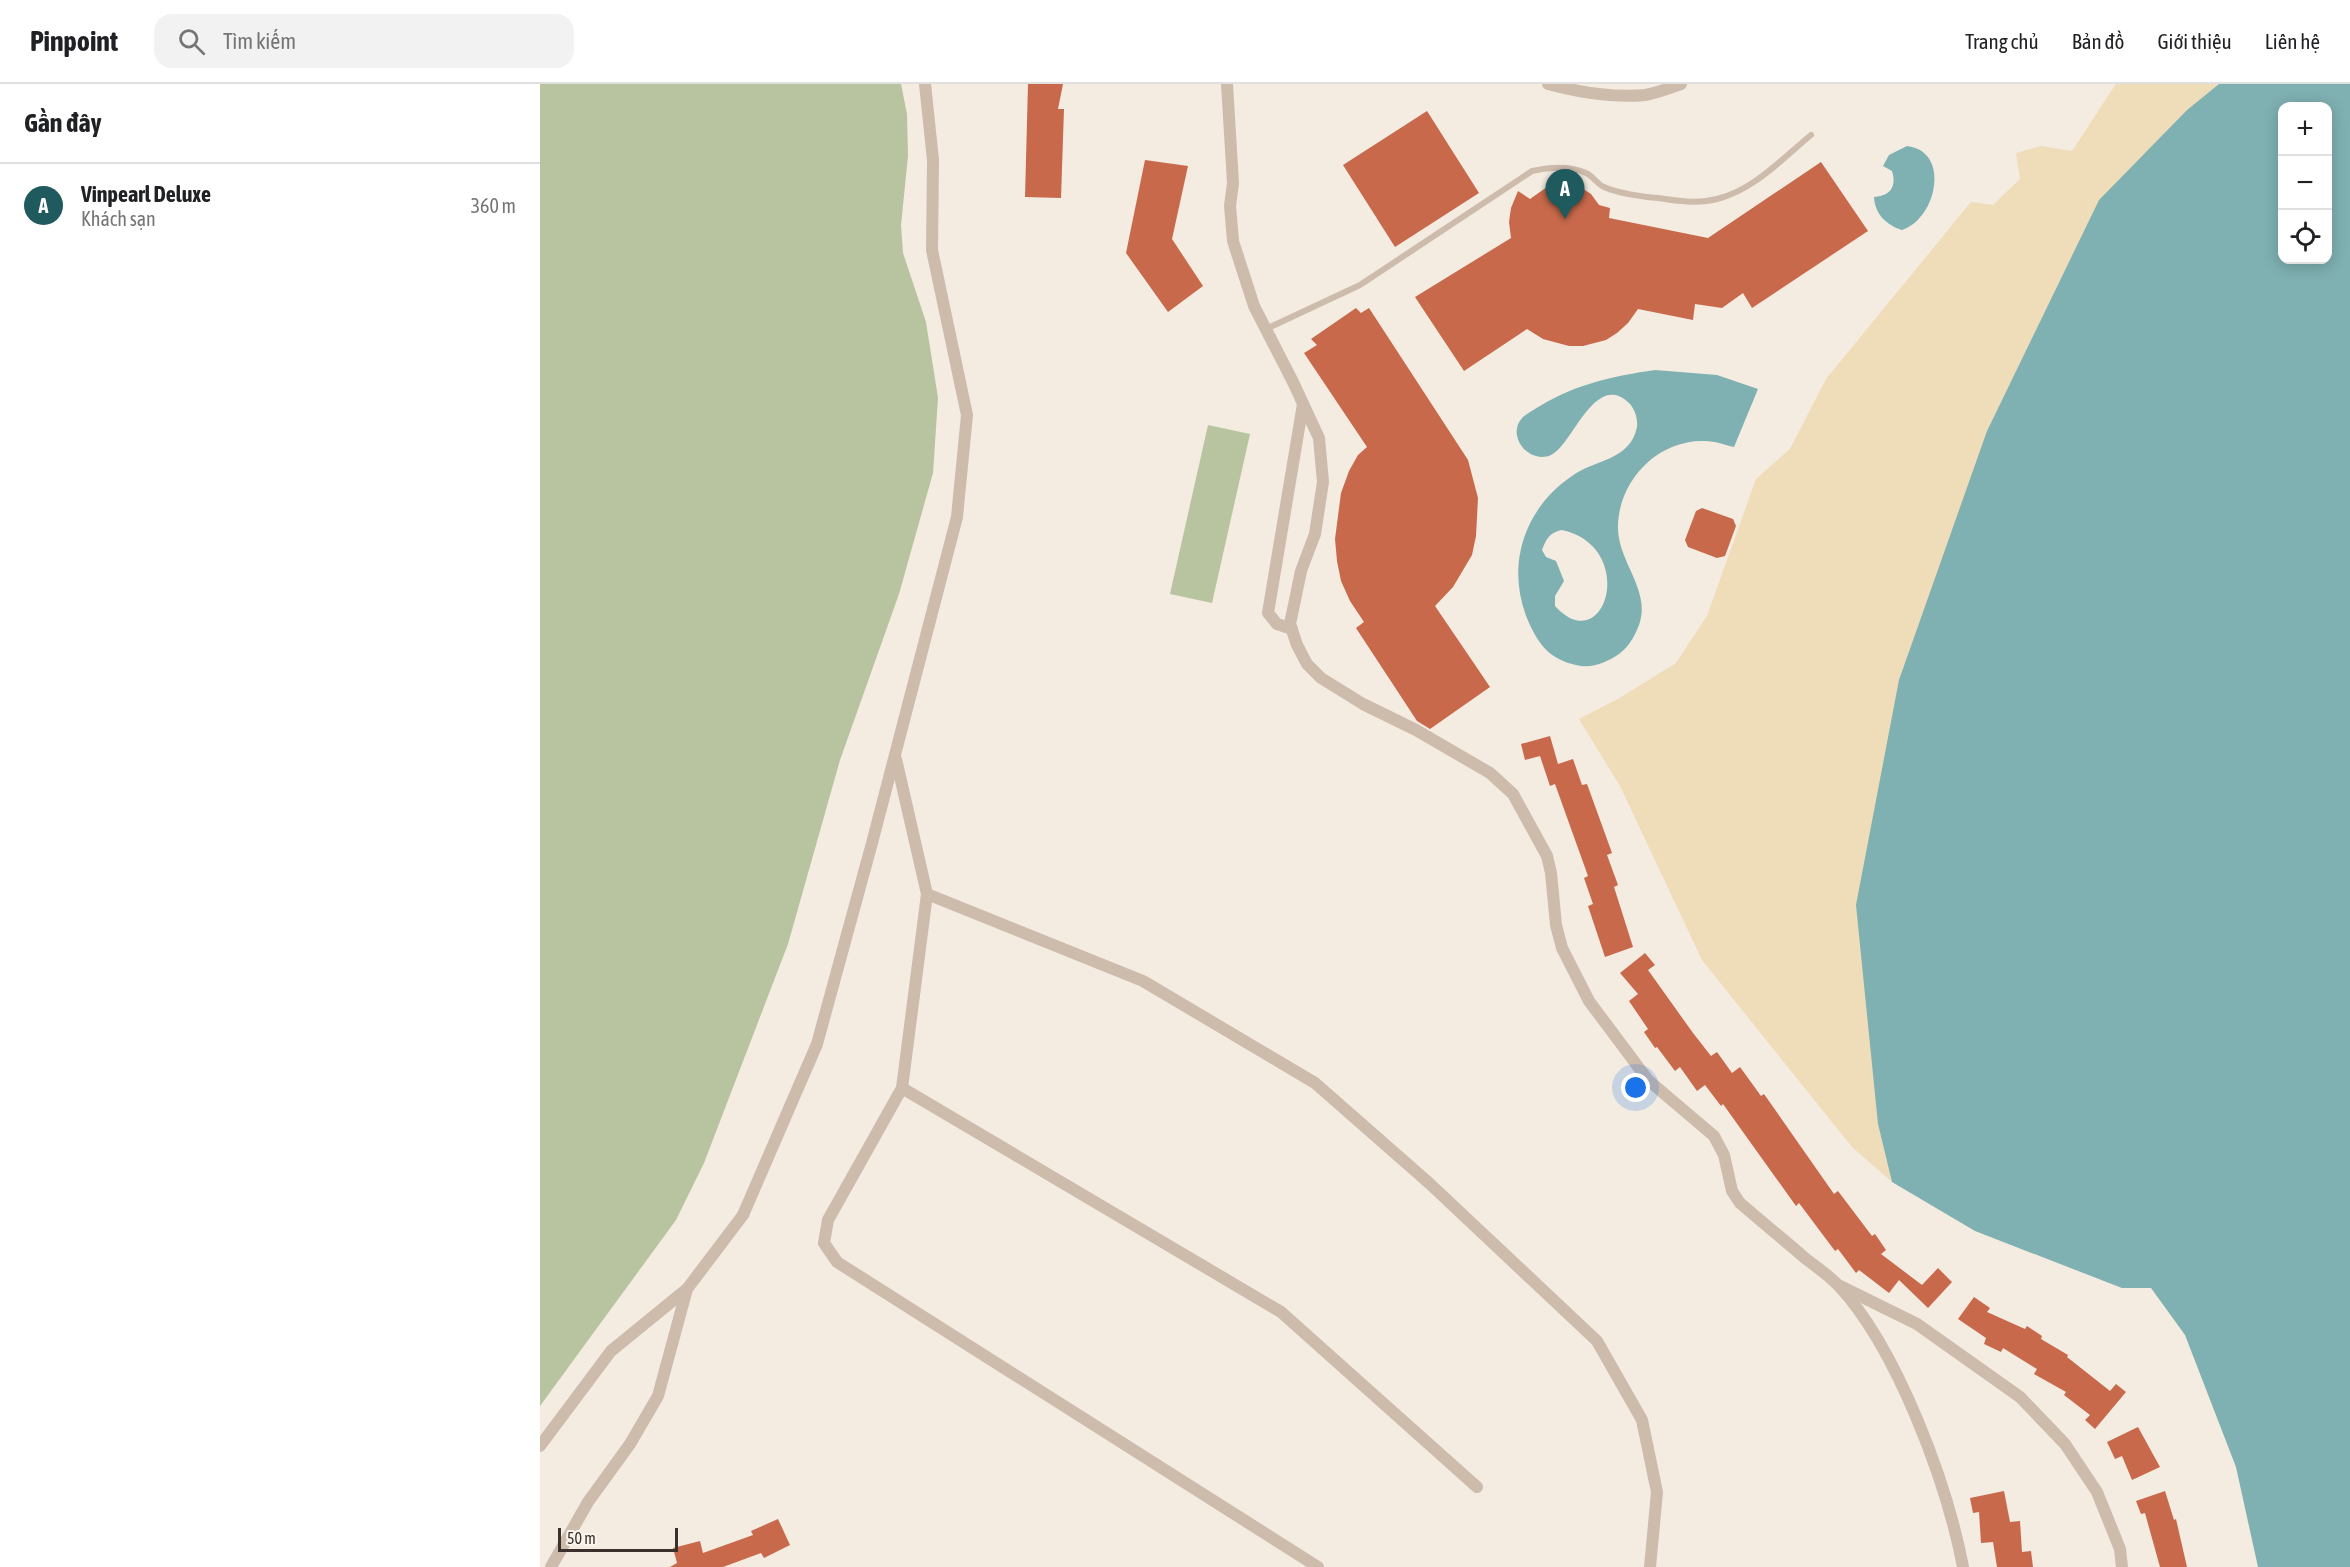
<!DOCTYPE html>
<html lang="vi">
<meta charset="utf-8">
<style>
:root{--surface:#fff;--page:#f2f2f2;--text:#202124;--muted:#757577;--line:#e0e0e0;--accent:#1f5a5e}
body{margin:0;font-family:"Asap Condensed",sans-serif;background:var(--page);color:var(--text)}
.controls{position:absolute;right:18px;top:18px;display:grid;overflow:hidden;border-radius:12px;box-shadow:0 3px 15px #0003}
.controls button{width:54px;height:54px;display:grid;place-items:center;padding:0;border:0;border-bottom:2px solid var(--line);background:var(--surface);color:var(--text);font:30px sans-serif}
.scale{position:absolute;left:18px;bottom:15px;width:120px;box-sizing:border-box;padding-left:6px;border:3px solid #3b302b;border-top:0;font-size:16px;line-height:21px;white-space:nowrap;color:#3b302b;-webkit-text-stroke:4px #fbf5ee;paint-order:stroke}
.you{position:absolute;left:1096px;top:1004px;width:21px;height:21px;margin:-15px;border:4px solid #fff;border-radius:50%;background:#1a73e8;box-shadow:0 0 0 9px #1a73e833}
.badge{display:grid;place-items:center;width:39px;height:39px;border-radius:50%;background:var(--accent);color:#fff;font-size:20px;font-weight:700}
.pin{position:absolute;translate:-50% -50px;filter:drop-shadow(0 2px 3px #0008)}
.pin::after{content:'';position:absolute;top:32px;width:21px;height:18px;background:inherit;clip-path:polygon(0 0,100% 0,50% 100%)}
.list{margin:0;padding:0;list-style:none}
h2{display:flex;justify-content:space-between;align-items:center;height:78px;margin:0;padding:0 24px;font-size:26px}
h2 small{font-size:20px;font-weight:400;color:var(--muted)}
.list li{display:grid;grid-template-columns:39px 1fr auto;gap:18px;align-items:center;box-sizing:border-box;height:84px;padding:0 24px;border-top:2px solid var(--line)}
.list b{display:block;font-size:22px;white-space:nowrap}
.list p{margin:0;font-size:20px;white-space:nowrap;color:var(--muted)}
.list em{font-size:20px;font-style:normal;color:var(--muted)}
.icon{flex:none;width:33px;height:33px;fill:none;stroke:currentColor;stroke-width:2;stroke-linecap:round;stroke-linejoin:round}
.map{position:relative;flex:none;width:1810px;height:1483px;overflow:hidden}
header{display:flex;align-items:center;gap:36px;box-sizing:border-box;height:84px;padding:0 30px;background:var(--surface);border-bottom:2px solid var(--line)}
header strong{font-size:28px}
nav{display:flex;gap:33px;margin-inline-start:auto;font-size:21px}
.search{width:420px;height:54px;background:var(--page);display:flex;align-items:center;gap:15px;box-sizing:border-box;padding:0 21px;border-radius:18px;color:var(--muted);font-size:22px}
main{display:flex}
aside{flex:1;background:var(--surface)}
.map>svg:first-child{display:block}
</style>
<header>
<strong>Pinpoint</strong>
<div class="search"><svg class="icon" aria-label="search" viewBox="0 0 24 24"><circle cx="10" cy="10" r="6"/><path d="M15 15l6 6"/></svg>Tìm kiếm</div>
<nav><a>Trang chủ</a><a>Bản đồ</a><a>Giới thiệu</a><a>Liên hệ</a></nav>
</header>
<main>
<aside>
<h2>Gần đây<small></small></h2>
<ul class="list">
<li><span class="badge">A</span><div><b>Vinpearl Deluxe</b><p>Khách sạn</p></div><em>360 m</em></li>
</ul>
</aside>
<div class="map">
<svg width="1810" height="1483" viewBox="0 0 1810 1483">
<rect width="100%" height="100%" fill="#f4ebe1"/>
<g fill="#b8c4a0">
<path d="M0 0H361L367 30 368 72 361 141 363 169 386 238 398 314 393 389 359 510 300 676 248 860 164 1079 136 1136 0 1322Z"/>
<path d="M668 341 710 350 672 519 630 510Z"/>
</g>
<path fill="#efdcb8" d="M1576 0H1679L1647 26 1559 116 1447 347 1338 1040 1352 1098 1312 1063 1162 876 1080 702 1039 635 1078 615 1136 579 1167 532 1216 395 1250 365 1286 295 1431 118 1453 121 1480 95 1476 69 1501 62 1532 67Z"/>
<g fill="#7fb0b2" fill-rule="evenodd">
<path d="M1679 0H1810V1483H1718L1696 1383 1645 1251 1611 1204H1582L1435 1147 1352 1098 1338 1040 1316 821 1359 596 1447 347 1559 116 1647 26ZM1742 22H1788V176H1742Z"/>
<path d="M1367 62C1411 67 1397 135 1362 146 1347 141 1335 131 1334 113 1350 112 1357 103 1352 87L1343 82 1349 71Z"/>
<path d="M1115 286 1177 291 1218 305 1194 363C1185 361 1175 357 1165 357 1119 355 1080 395 1078 440 1076 479 1115 507 1097 546 1093 555 1087 564 1079 570 1069 577 1054 584 1041 582 1013 577 1001 565 989 539 965 485 982 426 1032 392 1055 375 1090 377 1097 343 1098 335 1095 325 1089 319 1055 286 1032 362 1011 371 989 381 965 351 983 333 988 329 995 325 1000 322 1036 300 1074 292 1115 286ZM1022 446C1099 463 1065 577 1015 522V512L1024 497 1016 477 1006 473 1002 466C1006 455 1010 448 1022 446Z"/>
</g>
<g fill="#c8694b">
<path d="M488 0H523L518 25H524L521 114 485 113Z"/>
<path d="M887 27 939 109 855 163 803 81Z"/>
<path d="M605 76 648 82 632 155 663 202 628 228 586 169Z"/>
<path d="M1281 78 1328 147 1212 224 1203 209 1182 224 1155 220 1153 236 1098 225 1088 239 1077 249 1066 256 1043 262H1029L1003 255 987 245 924 287 875 213 971 154 969 138 971 124 978 107 990 115 1007 103 1022 98 1037 101 1051 110 1059 121 1070 124 1069 134 1168 154Z"/>
<path d="M816 224 821 229 829 224 915 356 928 376 938 414 936 452 932 471 913 503 895 522 950 603 890 645 877 637 816 544 824 538 810 517 801 497 797 477 795 455 801 409 809 387 818 371 827 363 764 269 777 261 771 255Z"/>
<path d="M1162 424 1193 435 1196 442 1185 472 1177 474 1148 463 1145 456 1156 427Z"/>
<path d="M1010 652 1018 680 1033 675 1042 701 1047 700 1072 769 1067 771 1078 801 1074 803 1093 863 1065 873 1048 822 1053 820 1044 794 1048 792 1015 700 1010 702 1000 672 985 676 981 660Z"/>
<path d="M1105 869 1115 881 1108 886 1153 949 1171 972 1177 968 1192 989 1200 983 1221 1012 1224 1010 1294 1110 1298 1107 1332 1152 1335 1150 1346 1166 1341 1170 1382 1201 1398 1184 1412 1198 1388 1224 1359 1196 1349 1209 1319 1186 1316 1189 1298 1165 1295 1167 1259 1119 1256 1122 1183 1020 1181 1022 1165 1001 1157 1007 1140 983 1135 987 1117 963 1115 964 1104 948 1108 945 1089 917 1098 910 1080 889Z"/>
<path d="M1434 1213 1450 1224 1447 1228 1485 1245 1487 1242 1502 1252 1501 1255 1528 1271 1527 1273 1570 1307 1576 1300 1586 1308 1555 1345 1545 1336 1550 1331 1524 1311 1526 1308 1494 1290 1497 1285 1463 1264 1461 1268 1444 1260 1446 1254 1418 1235Z"/>
<path d="M1598 1343 1620 1383 1592 1396 1582 1372 1575 1375 1567 1358Z"/>
<path d="M1464 1407 1470 1438 1480 1437 1482 1468 1491 1467 1493 1483H1457L1453 1458 1441 1459 1439 1428 1433 1429 1430 1414Z"/>
<path d="M1625 1407 1634 1436 1636 1435 1647 1483H1620L1605 1429 1601 1430 1596 1417Z"/>
<path d="M238 1435 250 1461 224 1474 221 1469 183 1483H130L137 1479 133 1464 160 1457 163 1469 213 1451 211 1447Z"/>
</g>
<g fill="none" stroke-linecap="round" stroke-linejoin="round">
<path stroke="#cdbbac" stroke-width="6" d="M726 245 820 201 992 87C1010 83 1029 81 1046 89 1053 92 1057 100 1064 103 1077 109 1103 113 1118 114 1137 117 1158 120 1177 115 1214 106 1243 74 1271 51"/>
<g stroke="#cdbbac" stroke-width="12">
<path d="M687 0 693 99 690 122 693 157 714 222 753 298 779 354 783 398 775 450 761 487 750 540 757 561 767 580 781 594 823 620 876 646 950 689 973 710 1007 772 1011 789 1016 841 1022 864 1049 917 1108 996 1174 1052 1184 1071 1192 1107 1200 1119C1222 1138 1244 1156 1266 1175 1277 1183 1289 1192 1298 1201 1357 1264 1407 1399 1423 1483"/>
<path d="M1008 0C1038 8 1074 14 1105 11 1117 9 1130 4 1141 0"/>
<path d="M752 545 737 540 728 529 763 320"/>
<path d="M356 675 387 810 362 1004 288 1136 284 1159 297 1178 778 1483"/>
<path d="M387 810 603 897 775 999 889 1099 1057 1257 1102 1336 1117 1408 1110 1483"/>
<path d="M362 1004 741 1228 937 1403"/>
<path d="M1300 1202 1377 1240 1480 1313 1525 1360 1557 1408 1580 1465 1582 1483"/>
<path d="M0 1362 71 1267 147 1205 203 1131 277 960 332 759 417 433 427 331 392 166 393 76 385 0"/>
<path d="M11 1483 48 1418 90 1360 118 1312 147 1205"/>
</g>
</g>
</svg>
<div class="controls">
<button>+</button>
<button>−</button>
<button><svg class="icon" aria-label="locate" viewBox="0 0 24 24"><circle cx="12" cy="12" r="6"/><path d="M12 2v4M12 18v4M2 12h4M18 12h4"/></svg></button>
</div>
<div class="scale">50 m</div>
<div class="you"></div>
<div class="pin badge" style="left:1025px;top:135px">A</div>
</div>
</main>
